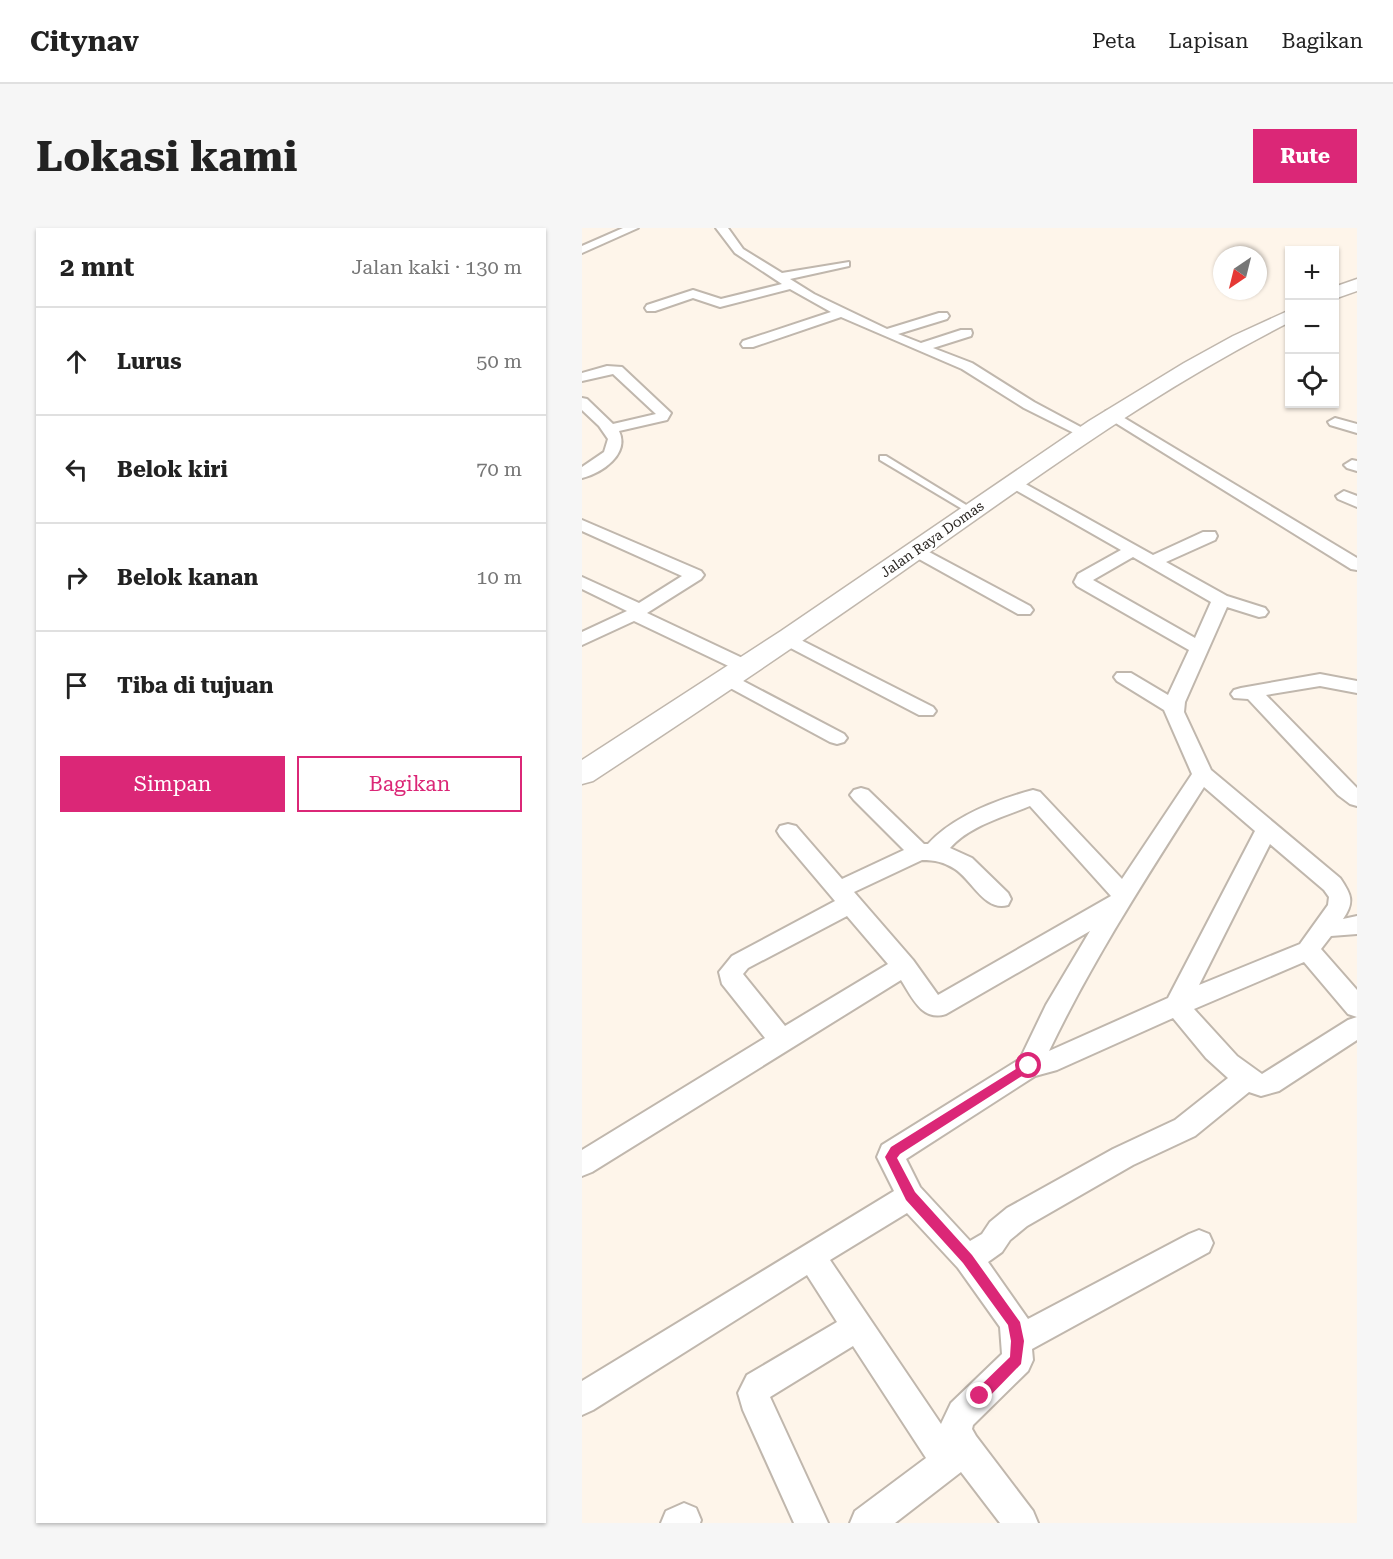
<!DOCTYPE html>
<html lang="id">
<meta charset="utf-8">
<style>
:root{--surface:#fff;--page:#f6f6f6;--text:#222;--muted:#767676;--line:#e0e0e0;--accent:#db2777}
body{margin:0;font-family:"Roboto Serif",serif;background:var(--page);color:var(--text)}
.controls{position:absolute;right:18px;top:18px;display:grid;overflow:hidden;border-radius:0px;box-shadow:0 2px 4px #0004}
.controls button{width:54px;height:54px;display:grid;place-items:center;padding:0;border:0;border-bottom:2px solid var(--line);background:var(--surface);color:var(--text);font:30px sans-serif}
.compass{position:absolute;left:631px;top:18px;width:54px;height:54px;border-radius:50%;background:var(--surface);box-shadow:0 2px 4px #0004;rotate:215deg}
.stop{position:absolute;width:18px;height:18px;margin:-14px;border:4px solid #db2777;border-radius:50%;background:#fff}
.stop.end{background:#db2777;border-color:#fff;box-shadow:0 2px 6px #0008}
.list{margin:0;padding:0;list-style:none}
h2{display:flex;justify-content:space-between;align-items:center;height:78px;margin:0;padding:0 24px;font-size:26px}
h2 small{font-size:20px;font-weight:400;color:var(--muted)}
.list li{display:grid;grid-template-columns:39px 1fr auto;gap:18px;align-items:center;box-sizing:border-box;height:108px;padding:0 24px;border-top:2px solid var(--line)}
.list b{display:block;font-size:22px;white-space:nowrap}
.list em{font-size:20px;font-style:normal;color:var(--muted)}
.actions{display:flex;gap:12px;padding:18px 24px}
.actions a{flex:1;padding:14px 0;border:2px solid var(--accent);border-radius:0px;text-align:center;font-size:21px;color:var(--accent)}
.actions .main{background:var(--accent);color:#fff}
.icon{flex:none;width:33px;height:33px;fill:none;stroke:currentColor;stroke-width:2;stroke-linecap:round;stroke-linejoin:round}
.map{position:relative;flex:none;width:775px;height:1295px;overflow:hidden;border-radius:0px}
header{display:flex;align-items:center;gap:36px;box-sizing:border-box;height:84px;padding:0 30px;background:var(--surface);border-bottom:2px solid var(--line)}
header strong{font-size:28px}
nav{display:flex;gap:33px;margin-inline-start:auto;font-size:21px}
.intro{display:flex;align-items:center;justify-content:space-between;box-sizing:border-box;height:144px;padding:0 36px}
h1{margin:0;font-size:42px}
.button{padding:15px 27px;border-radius:0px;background:var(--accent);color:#fff;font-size:21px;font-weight:700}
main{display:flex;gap:36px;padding:0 36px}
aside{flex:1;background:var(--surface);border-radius:0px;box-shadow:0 2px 4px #0004}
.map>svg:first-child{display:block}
</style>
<header>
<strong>Citynav</strong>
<nav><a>Peta</a><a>Lapisan</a><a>Bagikan</a></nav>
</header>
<div class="intro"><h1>Lokasi kami</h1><a class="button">Rute</a></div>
<main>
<aside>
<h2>2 mnt<small>Jalan kaki · 130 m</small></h2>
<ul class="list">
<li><svg class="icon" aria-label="ahead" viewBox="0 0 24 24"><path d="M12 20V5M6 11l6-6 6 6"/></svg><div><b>Lurus</b></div><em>50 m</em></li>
<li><svg class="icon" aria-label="left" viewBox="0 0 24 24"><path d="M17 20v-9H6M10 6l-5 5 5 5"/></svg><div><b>Belok kiri</b></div><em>70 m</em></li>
<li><svg class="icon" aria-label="right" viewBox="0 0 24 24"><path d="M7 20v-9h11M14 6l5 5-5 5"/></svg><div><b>Belok kanan</b></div><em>10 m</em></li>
<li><svg class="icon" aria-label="arrive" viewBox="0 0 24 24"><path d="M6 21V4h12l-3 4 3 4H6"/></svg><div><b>Tiba di tujuan</b></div></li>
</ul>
<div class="actions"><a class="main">Simpan</a><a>Bagikan</a></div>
</aside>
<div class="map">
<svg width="775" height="1295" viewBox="0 0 775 1295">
<rect width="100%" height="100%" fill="#fef5ea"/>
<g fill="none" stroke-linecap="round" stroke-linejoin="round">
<defs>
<path id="service" d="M298 228H304L394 283 387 285 298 232Z"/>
<g id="minor">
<path d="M41 0H56L0 25V18Z"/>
<path d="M134 0H146L161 21 200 45 267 34V38L208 51 232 66 305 101 357 85H365L367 88 365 91 316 106 339 115 379 102H389L390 105 389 108 351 120 390 135 452 174 508 204 506 207H496L442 180 380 141 259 89 171 119H161L159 116 161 113 249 84 208 61 138 79 111 70 73 83H65L63 80 65 77 111 62 139 71 200 56 153 25Z"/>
<path d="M25 138 40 139 89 185 85 192 37 203C48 226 20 245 0 250V239L22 224 26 211 17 198 0 182V170L5 171 31 196 74 186 31 146 0 153V145Z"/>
<path d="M529 182 775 330V342L769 341 524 189 522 186 524 183Z"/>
<path d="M753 190 775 196V205L748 197 746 194Z"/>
<path d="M770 232 775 233V243L765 240 762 237Z"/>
<path d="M431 249 571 327 621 304H633L635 308 633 312 584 334 645 368 683 380 686 384 683 388 677 389 645 379 603 474 602 484 629 542 758 650C769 666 773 674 761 691L775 688V706L749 708 739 721 775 762V789L766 786 722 734 612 781 655 828 680 846 766 792 775 789V812L697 863 679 868 667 864 613 908 551 937 445 998 428 1012 420 1024 406 1034 446 1091 607 1006 617 1002 627 1006 631 1015 627 1024 450 1121 451 1132 446 1143 391 1197 390 1201 394 1208 451 1283 456 1295H418L379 1244 313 1295H268L273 1283 344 1230 271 1118 188 1169 246 1295H212L161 1182 156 1165 165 1147 255 1094 225 1047 11 1182 0 1187V1153L312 963 295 929 300 917 438 831 464 777 508 703 364 786C340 794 330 769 319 752L10 944 0 948V922L183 810 140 756 137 744 150 728 253 673 198 608 195 603 198 598 206 596 214 598 260 651 322 622 272 572 268 567 272 562 279 560 286 562 342 616H346C372 588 414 572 451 562L458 564 540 651 610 546 582 482 535 453 532 449 535 445H549L586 467 607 422 495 358 492 354 496 346 539 322 425 257 423 254 425 251ZM551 329 629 374 613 410 511 352ZM622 559 673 603 586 770 467 823C511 731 567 645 622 559ZM448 578 529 668 356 767 331 732 272 664 340 632C353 632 362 634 373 641 390 652 403 684 426 677L429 671 426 665 390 630 368 620C387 598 421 589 448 578ZM688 616 742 662 747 669 746 677 718 716 617 757ZM265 688 306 736 203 798 161 746 166 740ZM591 790 624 830 646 850 593 892 531 921 425 980 408 994 400 1006 388 1013 338 959 324 931 453 848 475 842ZM325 985 376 1040 418 1099 420 1126 369 1175 359 1196 248 1032Z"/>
<path d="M762 263 775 268V279L756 271 754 268Z"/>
<path d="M0 292 119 343 122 347 119 351 65 385 171 435 173 439 171 443H157L52 393 0 417V404L45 383 0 361V349L57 375 100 348 0 303Z"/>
<path d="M334 317 448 378 451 382 448 386H436L328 326 326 322 328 318Z"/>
<path d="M205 405 351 479 354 483 351 487H337L199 415 196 411 199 407Z"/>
<path d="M146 445 262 506 265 510 262 514 255 516 248 514 139 455 136 451 139 447Z"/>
<path d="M738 446 775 453V465L738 458 684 467 775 560V578L768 576 756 567 666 471 652 470 649 466 652 462 659 460Z"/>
<path d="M102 1275 114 1280 119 1292 118 1295H79L84 1283Z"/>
</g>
<g id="trunk">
<path d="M775 51V63L752 71V59Z"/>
<path d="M708 82V94C577 160 460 245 341 329 232 406 122 480 11 553L0 556V532L199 403 507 193 602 135 651 108Z"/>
</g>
</defs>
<use href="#service" stroke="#c0b7ad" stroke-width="4"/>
<use href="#minor" stroke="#c0b7ad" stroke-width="4"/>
<use href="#trunk" stroke="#c0b7ad" stroke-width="3"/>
<use href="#service" fill="#fff" fill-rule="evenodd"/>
<use href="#minor" fill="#fff" fill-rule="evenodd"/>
<use href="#trunk" fill="#fff" fill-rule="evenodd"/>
</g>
<path fill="#db2777" d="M447 833 453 838 451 841 318 926 315 930 333 964 390 1027 438 1094 442 1113 439 1136 403 1173 398 1175 393 1173 391 1168 393 1163 428 1129 429 1113 426 1097 381 1035 324 972 303 929 309 919Z"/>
<g text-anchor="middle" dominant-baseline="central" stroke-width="4.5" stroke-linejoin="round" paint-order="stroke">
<g font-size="14" fill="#2b2723" stroke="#fff">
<text transform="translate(350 311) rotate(-35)">Jalan Raya Domas</text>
</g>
</g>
</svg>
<div class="controls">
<button>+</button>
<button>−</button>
<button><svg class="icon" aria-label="locate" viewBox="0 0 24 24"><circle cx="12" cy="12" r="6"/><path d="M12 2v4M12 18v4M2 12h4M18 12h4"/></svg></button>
</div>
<svg class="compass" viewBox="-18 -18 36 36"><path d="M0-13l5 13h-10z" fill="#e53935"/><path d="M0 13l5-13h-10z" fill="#767676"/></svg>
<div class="stop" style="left:447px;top:838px"></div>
<div class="stop end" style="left:398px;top:1168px"></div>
</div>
</main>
